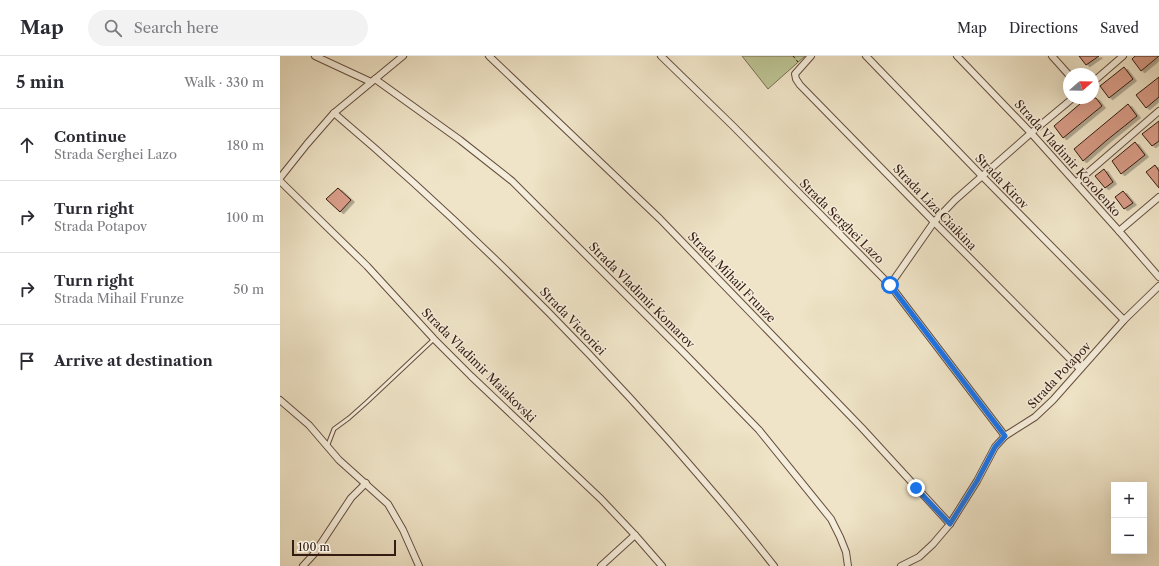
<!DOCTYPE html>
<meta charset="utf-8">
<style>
:root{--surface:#fff;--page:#f2f2f3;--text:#2b2b33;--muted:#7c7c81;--line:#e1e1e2}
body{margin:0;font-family:"Libre Caslon Text",serif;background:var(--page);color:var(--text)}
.controls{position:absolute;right:12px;bottom:12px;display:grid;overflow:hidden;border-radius:0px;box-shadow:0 4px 16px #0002}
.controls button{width:36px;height:36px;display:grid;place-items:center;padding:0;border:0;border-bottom:1px solid var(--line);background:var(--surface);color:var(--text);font:20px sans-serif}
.compass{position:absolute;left:783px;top:12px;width:36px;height:36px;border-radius:50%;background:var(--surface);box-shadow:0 4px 16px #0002;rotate:70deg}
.scale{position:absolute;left:12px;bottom:10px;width:104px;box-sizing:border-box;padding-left:4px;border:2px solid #351b11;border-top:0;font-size:11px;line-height:14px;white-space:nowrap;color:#351b11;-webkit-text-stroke:3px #f5eddb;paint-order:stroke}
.stop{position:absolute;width:12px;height:12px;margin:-9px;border:3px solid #1a73e8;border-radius:50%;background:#fff}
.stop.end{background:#1a73e8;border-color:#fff;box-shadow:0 1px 4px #0008}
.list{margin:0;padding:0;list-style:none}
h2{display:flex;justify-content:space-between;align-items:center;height:52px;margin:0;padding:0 16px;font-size:17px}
h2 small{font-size:13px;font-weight:400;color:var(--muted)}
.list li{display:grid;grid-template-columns:26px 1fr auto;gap:12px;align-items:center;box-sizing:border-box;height:72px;padding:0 16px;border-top:1px solid var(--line)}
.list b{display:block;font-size:15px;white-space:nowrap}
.list p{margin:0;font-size:13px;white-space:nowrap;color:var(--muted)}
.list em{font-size:13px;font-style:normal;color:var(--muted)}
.icon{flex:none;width:22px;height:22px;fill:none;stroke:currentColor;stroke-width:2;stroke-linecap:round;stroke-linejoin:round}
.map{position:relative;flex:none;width:879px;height:510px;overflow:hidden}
header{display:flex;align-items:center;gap:24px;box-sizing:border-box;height:56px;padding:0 20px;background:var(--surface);border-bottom:1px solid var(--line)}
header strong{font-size:19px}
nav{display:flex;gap:22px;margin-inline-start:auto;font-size:14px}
.search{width:280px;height:36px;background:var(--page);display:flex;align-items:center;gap:10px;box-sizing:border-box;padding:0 14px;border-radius:22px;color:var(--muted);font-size:15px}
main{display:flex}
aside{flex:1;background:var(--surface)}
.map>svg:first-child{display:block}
</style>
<header>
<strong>Map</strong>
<div class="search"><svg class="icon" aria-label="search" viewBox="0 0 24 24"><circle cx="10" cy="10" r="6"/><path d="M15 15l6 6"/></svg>Search here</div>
<nav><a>Map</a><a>Directions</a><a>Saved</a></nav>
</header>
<main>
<aside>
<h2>5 min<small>Walk · 330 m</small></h2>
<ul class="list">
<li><svg class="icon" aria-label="ahead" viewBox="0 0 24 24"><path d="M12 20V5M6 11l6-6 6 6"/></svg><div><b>Continue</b><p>Strada Serghei Lazo</p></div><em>180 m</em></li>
<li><svg class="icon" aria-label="right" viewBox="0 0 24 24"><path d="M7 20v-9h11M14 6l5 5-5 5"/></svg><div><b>Turn right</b><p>Strada Potapov</p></div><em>100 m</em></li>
<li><svg class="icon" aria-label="right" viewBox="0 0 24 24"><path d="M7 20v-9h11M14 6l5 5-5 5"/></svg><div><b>Turn right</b><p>Strada Mihail Frunze</p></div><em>50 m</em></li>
<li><svg class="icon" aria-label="arrive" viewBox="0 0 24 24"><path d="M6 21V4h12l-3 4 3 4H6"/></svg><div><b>Arrive at destination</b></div></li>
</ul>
</aside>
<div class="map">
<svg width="879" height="510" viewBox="0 0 879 510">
<defs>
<filter id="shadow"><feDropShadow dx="3.5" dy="2" stdDeviation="0" flood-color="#0004"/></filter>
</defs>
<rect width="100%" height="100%" fill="#efe4c7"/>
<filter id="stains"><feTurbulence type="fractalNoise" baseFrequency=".005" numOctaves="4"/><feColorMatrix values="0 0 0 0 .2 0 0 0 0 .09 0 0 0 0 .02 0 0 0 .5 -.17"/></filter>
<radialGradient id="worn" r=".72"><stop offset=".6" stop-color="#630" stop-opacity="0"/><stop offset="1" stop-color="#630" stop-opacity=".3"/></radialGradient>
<path fill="#bcc393" stroke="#786f52" d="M462 0H525L488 33Z"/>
<g fill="#d99d88" stroke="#351b11" filter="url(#shadow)">
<path d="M799 0H819L806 9Z"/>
<path d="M855 0H879L861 15 852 3Z"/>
<path d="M844 11 853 23 829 42 820 30Z"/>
<path d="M879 21V41L866 52 856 39Z"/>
<path d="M807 42H816L822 50 783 82 774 70Z"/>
<path d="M848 48 857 60 827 84 803 105 794 93Z"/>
<path d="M879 65V85L872 90 862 78Z"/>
<path d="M855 86 865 99 841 118 832 105Z"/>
<path d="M875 109 879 115V132L866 116Z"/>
<path d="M824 113 833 126 825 132 815 120Z"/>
<path d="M58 132 71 144 60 156 46 143Z"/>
<path d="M843 135 853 147 844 153 835 141Z"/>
</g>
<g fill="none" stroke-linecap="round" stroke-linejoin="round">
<defs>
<path id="service" d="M47 391 54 373 69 362 87 346 154 283"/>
<g id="minor">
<path d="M35 0 91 26"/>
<path d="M209 0 380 163 582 372 670 468"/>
<path d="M381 0 453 70 610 229 725 380"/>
<path d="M531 0 515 18 516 23 520 29 654 166 800 313"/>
<path d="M586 0 702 120 844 264"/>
<path d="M677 0 751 77 839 175 879 221"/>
<path d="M772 0 789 19"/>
<path d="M95 23 180 84 232 125 405 298 479 374 551 463 560 481 566 496 568 510"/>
<path d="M813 26 843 0"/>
<path d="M54 57C173 158 284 267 388 384 424 425 460 466 494 510"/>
<path d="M0 122 27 88 54 57 123 0"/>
<path d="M0 125 87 210 154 283 191 320 321 443 355 479 382 510"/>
<path d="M797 126 879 55"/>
<path d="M839 175 879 141"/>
<path d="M610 229 654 166 675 144 751 77 793 42"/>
<path d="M0 344 29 369 59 404 108 448 123 474 139 510"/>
<path d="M23 510 34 498 71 442 86 427"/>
<path d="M321 510 355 479"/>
<path d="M621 510 639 501 653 488 670 468 697 425 715 391 725 380 755 361 773 344 844 264 879 230"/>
</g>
</defs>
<use href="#service" stroke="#644d3e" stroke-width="5"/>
<use href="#minor" stroke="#644d3e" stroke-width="8"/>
<path stroke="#351b11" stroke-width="1" stroke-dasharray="3 2" stroke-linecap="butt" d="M513 0 518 6"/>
<use href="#service" stroke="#f5eddb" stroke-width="3"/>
<use href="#minor" stroke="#f5eddb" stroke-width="6"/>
</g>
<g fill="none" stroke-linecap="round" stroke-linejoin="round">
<path stroke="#1a73e8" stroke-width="5" d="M610 229 725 380 715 391 697 425 670 468 636 432"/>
</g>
<g text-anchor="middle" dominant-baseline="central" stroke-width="3" stroke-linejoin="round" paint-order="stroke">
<g font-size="12" fill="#351b11" stroke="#f5eddb">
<text transform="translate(788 102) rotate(48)">Strada Vladimir Korolenko</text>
<text transform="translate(722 125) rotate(46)">Strada Kirov</text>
<text transform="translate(655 151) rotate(46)">Strada Liza Ciaikina</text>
<text transform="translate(562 165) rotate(45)">Strada Serghei Lazo</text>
<text transform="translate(452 221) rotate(46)">Strada Mihail Frunze</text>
<text transform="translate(362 239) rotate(45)">Strada Vladimir Komarov</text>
<text transform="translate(293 265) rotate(46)">Strada Victoriei</text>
<text transform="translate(199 309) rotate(45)">Strada Vladimir Maiakovski</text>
<text transform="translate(779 319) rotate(-47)">Strada Potapov</text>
</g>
</g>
<rect width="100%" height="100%" filter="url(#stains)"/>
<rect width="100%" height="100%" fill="url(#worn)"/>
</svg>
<div class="controls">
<button>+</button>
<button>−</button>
</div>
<svg class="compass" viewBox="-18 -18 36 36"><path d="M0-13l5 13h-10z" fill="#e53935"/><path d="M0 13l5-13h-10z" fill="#7c7c81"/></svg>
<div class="scale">100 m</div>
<div class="stop" style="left:610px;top:229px"></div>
<div class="stop end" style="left:636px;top:432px"></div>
</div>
</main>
